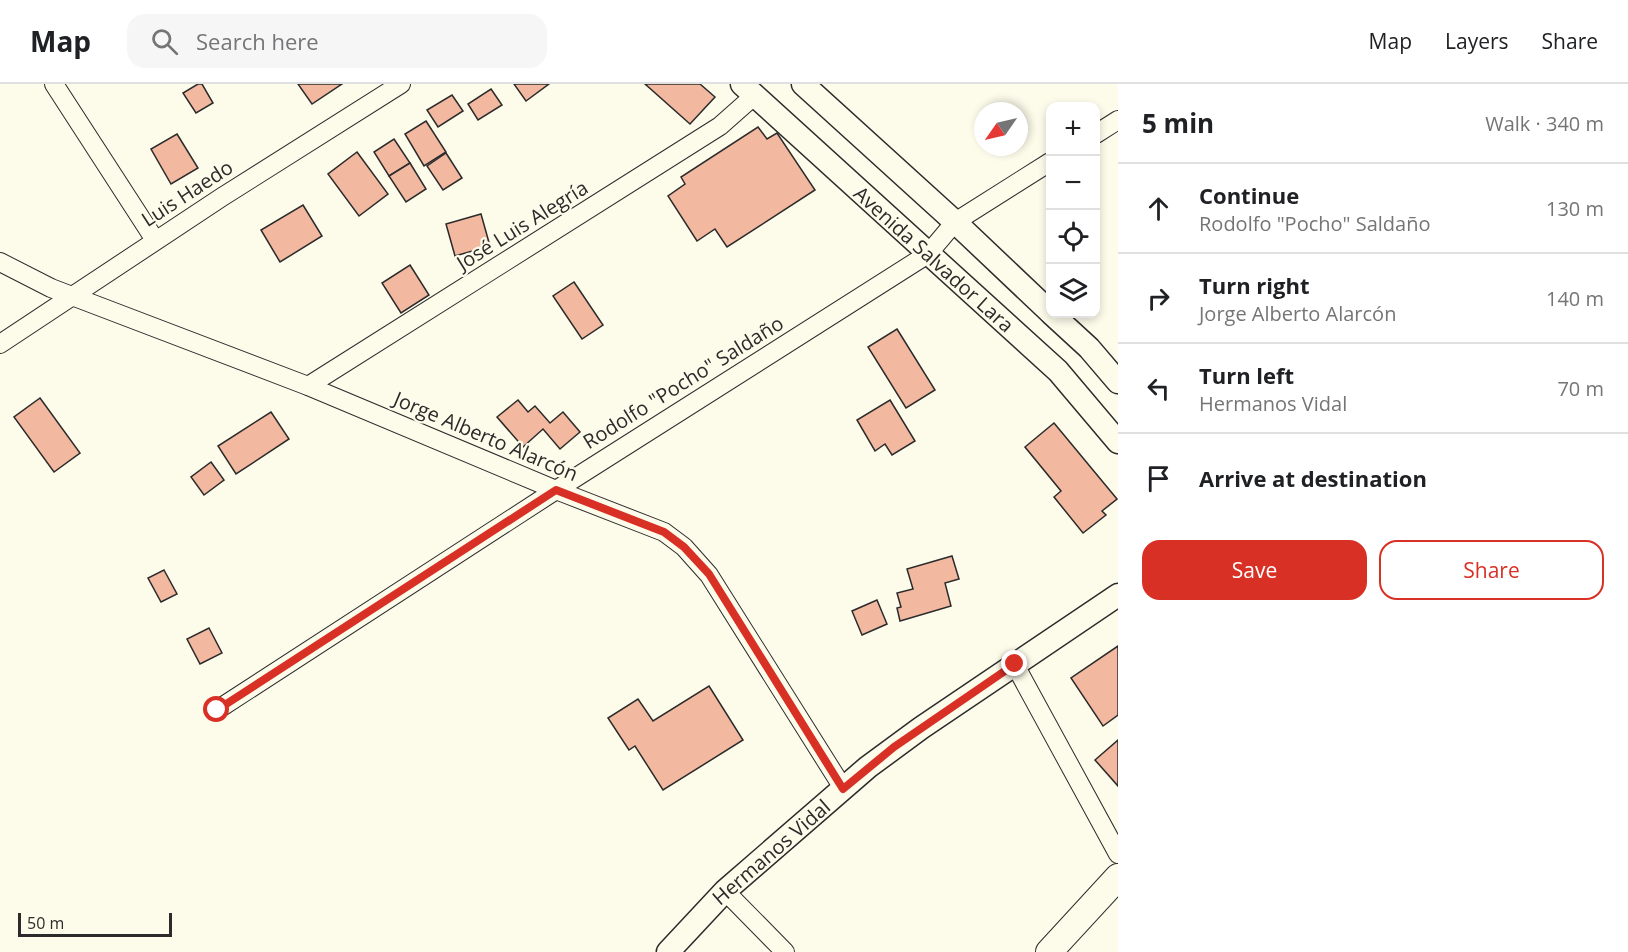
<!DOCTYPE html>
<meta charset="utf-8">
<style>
:root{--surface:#fff;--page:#f6f6f6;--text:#202124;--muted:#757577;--line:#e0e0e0;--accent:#d93025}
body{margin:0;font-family:"Open Sans",sans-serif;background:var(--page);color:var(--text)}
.controls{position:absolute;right:18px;top:18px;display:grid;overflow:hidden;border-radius:12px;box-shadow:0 3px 9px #0003}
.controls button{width:54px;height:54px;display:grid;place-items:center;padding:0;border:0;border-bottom:2px solid var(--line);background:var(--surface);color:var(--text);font:30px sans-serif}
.compass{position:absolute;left:974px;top:18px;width:54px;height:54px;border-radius:50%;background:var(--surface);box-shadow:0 3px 9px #0003;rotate:236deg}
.scale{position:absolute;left:18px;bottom:15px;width:154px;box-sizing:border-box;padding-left:6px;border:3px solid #2b2b2b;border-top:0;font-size:16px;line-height:21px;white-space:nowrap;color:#2b2b2b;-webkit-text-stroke:4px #fdfbea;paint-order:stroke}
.stop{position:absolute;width:18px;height:18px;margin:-14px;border:4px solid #d93025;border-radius:50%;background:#fff}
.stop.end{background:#d93025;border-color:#fff;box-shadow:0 2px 6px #0008}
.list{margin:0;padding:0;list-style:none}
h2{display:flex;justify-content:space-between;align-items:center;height:78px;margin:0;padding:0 24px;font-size:26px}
h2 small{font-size:20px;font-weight:400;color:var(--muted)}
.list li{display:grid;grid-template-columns:39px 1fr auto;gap:18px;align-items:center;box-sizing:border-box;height:90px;padding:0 24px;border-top:2px solid var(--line)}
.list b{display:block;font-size:22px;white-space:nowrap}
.list p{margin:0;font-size:20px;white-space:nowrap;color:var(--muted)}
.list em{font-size:20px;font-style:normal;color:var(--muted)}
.actions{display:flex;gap:12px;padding:18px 24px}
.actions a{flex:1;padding:14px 0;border:2px solid var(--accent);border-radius:18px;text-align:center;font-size:21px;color:var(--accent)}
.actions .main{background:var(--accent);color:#fff}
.icon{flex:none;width:33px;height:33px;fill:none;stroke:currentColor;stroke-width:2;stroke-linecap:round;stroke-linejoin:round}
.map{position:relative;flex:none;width:1118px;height:868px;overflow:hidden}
header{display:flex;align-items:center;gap:36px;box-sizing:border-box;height:84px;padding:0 30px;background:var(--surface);border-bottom:2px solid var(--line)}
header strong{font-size:28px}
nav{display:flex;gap:33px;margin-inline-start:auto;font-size:21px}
.search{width:420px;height:54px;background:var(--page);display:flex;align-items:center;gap:15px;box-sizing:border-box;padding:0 21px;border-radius:18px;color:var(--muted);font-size:22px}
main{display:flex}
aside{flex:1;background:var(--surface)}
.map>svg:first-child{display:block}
</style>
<header>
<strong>Map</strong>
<div class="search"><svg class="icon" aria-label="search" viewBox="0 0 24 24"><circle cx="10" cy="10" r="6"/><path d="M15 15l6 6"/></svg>Search here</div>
<nav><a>Map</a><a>Layers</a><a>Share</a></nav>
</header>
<main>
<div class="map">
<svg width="1118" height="868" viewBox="0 0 1118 868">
<rect width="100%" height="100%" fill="#fdfbea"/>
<g fill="#f2b8a0" stroke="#2b2b2b" stroke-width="1.5">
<path d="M198 0H202L213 19 196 29 183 9Z"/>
<path d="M298 0H342L312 20Z"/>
<path d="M514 0H549L526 17Z"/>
<path d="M645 0H700L715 13 690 40Z"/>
<path d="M491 5 502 21 478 36 468 20Z"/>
<path d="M452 11 463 27 438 43 427 26Z"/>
<path d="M426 37 446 68 424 82 405 50Z"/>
<path d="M758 43 767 55 777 49 815 106 727 163 715 145 697 157 668 112 685 100 681 93Z"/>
<path d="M177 50 198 84 171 100 151 65Z"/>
<path d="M394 55 410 79 389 92 374 68Z"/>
<path d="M357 68 388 110 359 132 328 90Z"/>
<path d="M446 69 462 94 443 106 427 82Z"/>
<path d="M410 79 426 105 406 118 389 92Z"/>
<path d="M303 121 322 152 280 178 261 146Z"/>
<path d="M481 130 490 162 455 172 446 140Z"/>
<path d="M410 181 429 211 401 229 382 199Z"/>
<path d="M574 198 603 241 582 255 553 212Z"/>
<path d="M897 245 935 306 906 324 868 263Z"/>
<path d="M40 314 80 369 54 388 14 333Z"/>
<path d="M518 316 528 328 535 322 550 339 563 328 580 348 560 365 543 345 523 363 497 333Z"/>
<path d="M890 316 915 357 892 371 885 360 875 367 857 336Z"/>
<path d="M271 328 289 355 236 390 218 362Z"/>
<path d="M1054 339 1117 415 1102 427 1106 431 1083 449 1054 413 1061 407 1025 363Z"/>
<path d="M211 378 224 396 204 411 191 393Z"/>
<path d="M952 472 959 495 945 499 951 522 900 537 897 524 901 523 897 509 913 505 907 485Z"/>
<path d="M164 486 177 510 161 518 148 494Z"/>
<path d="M877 516 887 540 862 551 852 527Z"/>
<path d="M209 544 222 569 200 580 187 555Z"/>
<path d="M1118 562V631L1103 642 1071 594Z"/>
<path d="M709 602 743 656 663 706 635 662 629 666 608 634 638 615 653 637Z"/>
<path d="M1118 656V702L1095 676Z"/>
</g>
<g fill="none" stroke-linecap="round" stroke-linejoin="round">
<defs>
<g id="minor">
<path d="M54 0 155 156"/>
<path d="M1096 50 1118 36"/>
<path d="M0 178 51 204 308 302 556 406 664 448 684 463 709 491 843 704"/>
<path d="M0 260 222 113 401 0"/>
<path d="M308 302 720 42 755 11"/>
<path d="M1015 581 1118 770"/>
<path d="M217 626 556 406 928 170 955 138 1050 78"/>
<path d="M725 807 785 868"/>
</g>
<g id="tertiary">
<path d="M742 0 1058 287 1118 358"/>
<path d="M803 0 955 138 1050 228"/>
<path d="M1052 230 1089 264 1118 298"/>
<path d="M668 868 725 807 868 683 921 644 1118 511"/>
</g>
<path id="secondary" d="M1049 868 1118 793"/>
</defs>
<use href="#minor" stroke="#2b2b2b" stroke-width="20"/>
<use href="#tertiary" stroke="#2b2b2b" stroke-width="25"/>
<use href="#secondary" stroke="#2b2b2b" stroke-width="28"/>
<use href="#minor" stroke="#fdfbea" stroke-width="18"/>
<use href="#tertiary" stroke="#fdfbea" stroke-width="22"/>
<use href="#secondary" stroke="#fdfbea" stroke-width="26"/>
</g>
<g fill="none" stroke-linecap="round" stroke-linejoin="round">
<path stroke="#d93025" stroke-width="8" d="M217 626 556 406 664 448 684 463 709 490 843 705 894 663 1015 580"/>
</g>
<g text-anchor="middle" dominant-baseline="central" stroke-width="4.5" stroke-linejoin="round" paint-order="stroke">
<g font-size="20" fill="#2b2b2b" stroke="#fdfbea">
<text transform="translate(187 109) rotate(-33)">Luis Haedo</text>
<text transform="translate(522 141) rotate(-32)">José Luis Alegría</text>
<text transform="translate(934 175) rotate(42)">Avenida Salvador Lara</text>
<text transform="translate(683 298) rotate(-32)">Rodolfo "Pocho" Saldaño</text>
<text transform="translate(486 352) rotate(23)">Jorge Alberto Alarcón</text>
<text transform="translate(771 768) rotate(-41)">Hermanos Vidal</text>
</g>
</g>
</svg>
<div class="controls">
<button>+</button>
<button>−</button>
<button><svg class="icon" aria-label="locate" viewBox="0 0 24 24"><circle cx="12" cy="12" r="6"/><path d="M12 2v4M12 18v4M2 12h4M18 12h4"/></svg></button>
<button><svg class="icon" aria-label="layers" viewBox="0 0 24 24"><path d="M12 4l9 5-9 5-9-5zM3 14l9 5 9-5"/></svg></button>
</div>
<svg class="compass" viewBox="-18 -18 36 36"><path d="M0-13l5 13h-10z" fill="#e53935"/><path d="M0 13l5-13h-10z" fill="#757577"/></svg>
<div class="scale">50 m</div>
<div class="stop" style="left:217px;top:626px"></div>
<div class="stop end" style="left:1015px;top:580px"></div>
</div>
<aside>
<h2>5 min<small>Walk · 340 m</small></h2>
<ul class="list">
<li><svg class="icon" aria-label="ahead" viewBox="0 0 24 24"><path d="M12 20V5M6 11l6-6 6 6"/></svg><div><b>Continue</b><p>Rodolfo &quot;Pocho&quot; Saldaño</p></div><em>130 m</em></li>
<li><svg class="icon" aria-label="right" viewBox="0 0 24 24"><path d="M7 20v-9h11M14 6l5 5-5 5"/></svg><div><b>Turn right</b><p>Jorge Alberto Alarcón</p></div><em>140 m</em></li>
<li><svg class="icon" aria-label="left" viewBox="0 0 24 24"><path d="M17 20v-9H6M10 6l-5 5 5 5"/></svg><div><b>Turn left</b><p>Hermanos Vidal</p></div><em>70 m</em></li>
<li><svg class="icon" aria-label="arrive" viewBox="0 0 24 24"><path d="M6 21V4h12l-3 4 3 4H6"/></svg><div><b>Arrive at destination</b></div></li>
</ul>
<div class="actions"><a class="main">Save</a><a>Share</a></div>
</aside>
</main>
